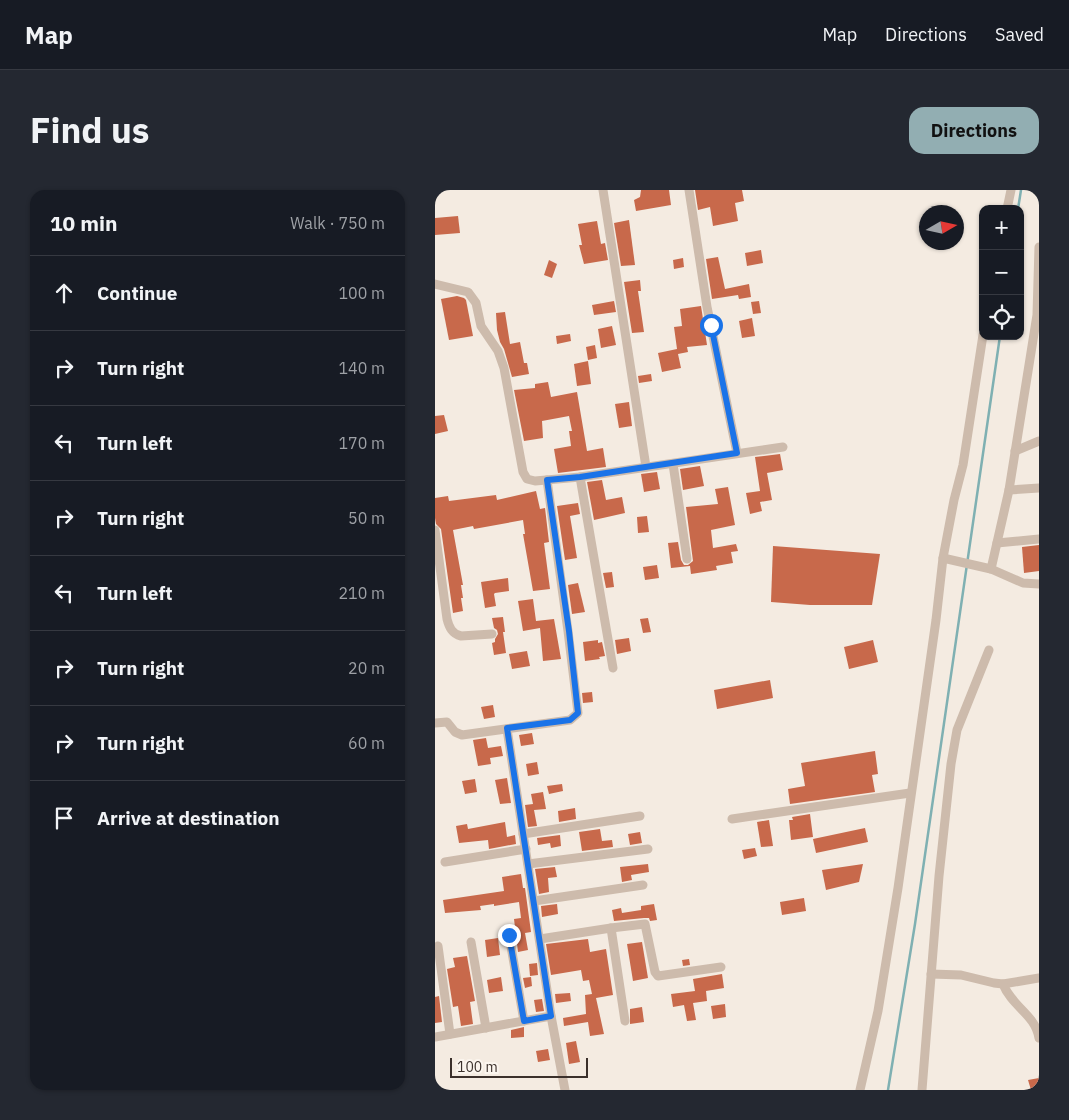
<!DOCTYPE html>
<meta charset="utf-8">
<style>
:root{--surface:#171b24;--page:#242831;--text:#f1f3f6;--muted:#9ea1a6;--line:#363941;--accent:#92aeb2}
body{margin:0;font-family:"IBM Plex Sans",sans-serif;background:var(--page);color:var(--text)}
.controls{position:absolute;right:15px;top:15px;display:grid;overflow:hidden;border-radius:10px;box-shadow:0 1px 4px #0004}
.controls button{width:45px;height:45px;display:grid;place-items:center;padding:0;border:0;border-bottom:1px solid var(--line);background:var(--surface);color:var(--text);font:25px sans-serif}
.compass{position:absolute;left:484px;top:15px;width:45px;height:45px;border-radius:50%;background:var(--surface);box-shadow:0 1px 4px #0004;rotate:81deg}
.scale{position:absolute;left:15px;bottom:12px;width:138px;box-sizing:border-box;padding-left:5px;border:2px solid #3b302b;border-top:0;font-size:14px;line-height:18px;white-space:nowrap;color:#3b302b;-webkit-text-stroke:4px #fbf5ee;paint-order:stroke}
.stop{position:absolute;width:15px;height:15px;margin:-11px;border:4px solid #1a73e8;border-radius:50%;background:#fff}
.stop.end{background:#1a73e8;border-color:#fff;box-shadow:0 1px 5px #0008}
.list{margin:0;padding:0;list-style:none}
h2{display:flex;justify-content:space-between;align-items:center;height:65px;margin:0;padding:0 20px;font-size:21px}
h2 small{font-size:16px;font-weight:400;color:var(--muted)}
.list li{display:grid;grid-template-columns:32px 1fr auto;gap:15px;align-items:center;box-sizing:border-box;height:75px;padding:0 20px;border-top:1px solid var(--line)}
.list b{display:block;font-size:19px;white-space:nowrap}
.list em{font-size:16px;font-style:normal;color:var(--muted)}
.icon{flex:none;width:28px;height:28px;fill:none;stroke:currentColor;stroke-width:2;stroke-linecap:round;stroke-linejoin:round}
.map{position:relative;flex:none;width:604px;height:900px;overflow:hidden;border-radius:15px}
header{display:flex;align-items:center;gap:30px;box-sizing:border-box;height:70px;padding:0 25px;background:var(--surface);border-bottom:1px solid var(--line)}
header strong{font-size:24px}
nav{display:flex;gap:28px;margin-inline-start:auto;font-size:18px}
.intro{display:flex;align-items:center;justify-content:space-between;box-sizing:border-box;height:120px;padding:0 30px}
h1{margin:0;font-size:35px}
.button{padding:12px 22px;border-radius:15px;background:var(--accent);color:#111;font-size:18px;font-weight:700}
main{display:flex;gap:30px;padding:0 30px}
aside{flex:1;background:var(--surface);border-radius:15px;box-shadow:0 1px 4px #0004}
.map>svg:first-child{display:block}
</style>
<header>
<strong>Map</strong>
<nav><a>Map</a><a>Directions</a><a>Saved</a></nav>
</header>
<div class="intro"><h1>Find us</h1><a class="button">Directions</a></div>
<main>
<aside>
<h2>10 min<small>Walk · 750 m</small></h2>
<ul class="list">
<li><svg class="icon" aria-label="ahead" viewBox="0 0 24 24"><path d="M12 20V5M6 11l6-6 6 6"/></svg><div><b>Continue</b></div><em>100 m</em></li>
<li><svg class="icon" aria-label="right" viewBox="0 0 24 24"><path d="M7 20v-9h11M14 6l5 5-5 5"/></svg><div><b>Turn right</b></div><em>140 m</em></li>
<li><svg class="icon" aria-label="left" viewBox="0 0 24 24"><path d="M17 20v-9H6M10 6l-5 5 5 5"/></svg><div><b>Turn left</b></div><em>170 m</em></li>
<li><svg class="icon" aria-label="right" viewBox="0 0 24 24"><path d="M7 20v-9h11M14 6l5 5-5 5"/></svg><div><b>Turn right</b></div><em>50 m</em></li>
<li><svg class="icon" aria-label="left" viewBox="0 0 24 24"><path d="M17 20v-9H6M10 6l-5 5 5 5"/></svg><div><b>Turn left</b></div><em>210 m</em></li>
<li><svg class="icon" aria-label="right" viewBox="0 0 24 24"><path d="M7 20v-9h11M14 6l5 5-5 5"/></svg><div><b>Turn right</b></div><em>20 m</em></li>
<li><svg class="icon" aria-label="right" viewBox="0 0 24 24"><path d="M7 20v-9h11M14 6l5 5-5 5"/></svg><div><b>Turn right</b></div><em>60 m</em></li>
<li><svg class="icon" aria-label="arrive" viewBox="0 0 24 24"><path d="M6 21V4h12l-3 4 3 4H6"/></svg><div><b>Arrive at destination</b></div></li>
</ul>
</aside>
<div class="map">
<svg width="604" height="900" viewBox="0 0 604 900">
<rect width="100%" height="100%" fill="#f4ebe1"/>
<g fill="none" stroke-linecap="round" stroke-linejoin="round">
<g stroke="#7fb0b2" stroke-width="2.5">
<path d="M583 19 586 0"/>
<path d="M453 900 480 734 565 146"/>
</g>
</g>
<g fill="#c8694b">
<path d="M206 0H234L236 15 201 21 199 10 205 7Z"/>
<path d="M260 0H307L309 11 300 13 303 31 278 36 275 17 263 20Z"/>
<path d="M23 26 25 43 0 45V28Z"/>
<path d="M194 30 200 75 186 76 179 33Z"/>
<path d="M162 31 166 54 170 53 173 70 149 74 144 55H147L143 34Z"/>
<path d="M326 60 328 73 312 76 310 63Z"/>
<path d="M283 67 290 99 314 94 316 107 304 109 303 105 277 109 271 69Z"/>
<path d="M248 68 249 77 239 79 238 70Z"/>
<path d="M114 70 122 74 117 88 109 85Z"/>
<path d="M205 90 206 101H203L209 142 197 143 189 92Z"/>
<path d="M22 106 29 108 31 110 38 146 14 150 6 109Z"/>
<path d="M179 111 181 122 159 125 157 115Z"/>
<path d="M324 111 326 123 318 124 316 112Z"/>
<path d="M266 116 272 155 252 157 253 162 243 164 246 178 227 182 223 163 242 159 239 137 247 136 245 119Z"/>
<path d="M70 122 75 154 85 152 89 173H92L94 184 77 187 69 159 65 152 62 140 61 123Z"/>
<path d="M317 128 320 146 307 148 304 131Z"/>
<path d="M177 136 181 155 166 158 163 139Z"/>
<path d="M135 144 136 151 122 154 121 146Z"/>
<path d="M160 155 162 168 153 170 151 157Z"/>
<path d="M153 171 156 194 142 196 139 174Z"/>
<path d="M216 184 217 191 204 193 203 186Z"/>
<path d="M113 192 116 207 142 202 152 261 168 258 171 277 123 283 119 259 136 256 134 241H137L134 226 107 231 108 248 89 251 79 200 100 198V194Z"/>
<path d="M194 212 197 236 184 238 180 214Z"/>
<path d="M9 225 13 241 0 244V226Z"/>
<path d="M345 264 348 280 332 283 337 310 325 312 327 321 315 324 311 303 325 301 320 267Z"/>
<path d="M265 276 269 296 248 300 245 279Z"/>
<path d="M222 282 225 299 209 302 206 284Z"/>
<path d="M167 290 171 310 187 307 190 323 159 330 152 292Z"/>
<path d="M293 297 300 335 276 340 278 358 301 354 303 361 296 362 298 373 281 376 282 380 256 384 255 376 236 378 233 353 243 352 246 370 249 375H253L258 371 251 317 283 314 280 299Z"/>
<path d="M101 301 105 319 110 318 114 352 109 353 115 399 98 401 88 344H90L88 330 39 339 38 336 18 340 28 395H26L28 408H26L28 421 18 423 6 339 1 334 0 328V308L13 306 14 311 61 305 62 310Z"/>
<path d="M143 313 145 324 135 326 142 368 130 370 122 316Z"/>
<path d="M212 326 214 342 203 343 202 327Z"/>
<path d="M604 355V381L589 383 587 357Z"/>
<path d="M338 356 445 364 437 415H375L336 412Z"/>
<path d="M222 375 224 388 210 390 208 377Z"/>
<path d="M177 382 179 397 171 398 168 383Z"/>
<path d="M73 388 74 401 60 403 59 404 61 416 50 418 46 392Z"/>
<path d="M143 393 150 422 137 424 133 395Z"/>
<path d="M98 409 101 431 119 429 126 469 108 471 105 438 88 441 83 411Z"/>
<path d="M68 427 70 442H68L71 463 59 465 57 453 60 452V449L63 444 62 440 59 438 57 428Z"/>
<path d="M213 428 216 442 208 443 205 429Z"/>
<path d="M194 448 196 461 182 464 180 450Z"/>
<path d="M163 450V453L167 452 170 466 164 467 165 469 150 471 148 452Z"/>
<path d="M438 450 443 472 414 479 409 457Z"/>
<path d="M92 461 95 476 77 479 74 464Z"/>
<path d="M335 490 338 508 282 519 279 500Z"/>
<path d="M157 502 158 512 148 513 147 503Z"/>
<path d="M58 515 60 527 49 529 46 517Z"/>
<path d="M97 543 99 554 86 556 84 545Z"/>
<path d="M51 548 53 558 66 556 68 566 55 568 56 574 43 576 38 550Z"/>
<path d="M440 561 443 584 437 585 440 602 355 614 353 599 370 596 366 573Z"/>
<path d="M102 572 104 584 93 586 91 574Z"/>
<path d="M72 588 76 613 65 614 60 590Z"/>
<path d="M40 589 42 602 30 604 27 591Z"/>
<path d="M127 594 128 601 114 604 112 596Z"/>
<path d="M108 602 111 619 99 620 102 636 93 637 90 615 98 614 96 604Z"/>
<path d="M140 618 141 629 124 632 123 621Z"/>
<path d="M375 624 378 647 356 650 354 630H358L357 627Z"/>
<path d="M334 630 338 656 326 657 322 632Z"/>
<path d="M70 632 72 647 80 645 81 654 54 659 53 650 24 653 21 636 32 634 33 639Z"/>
<path d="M430 638 433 652 381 663 378 649Z"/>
<path d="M165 639 167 651 177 650 178 657 147 661 144 642Z"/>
<path d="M205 642 207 653 195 655 193 644Z"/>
<path d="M125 645 126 656 116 658 115 653 103 655 102 648Z"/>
<path d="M320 658 322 666 309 669 307 660Z"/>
<path d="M213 674 214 682 196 685 197 690 187 692 185 677Z"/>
<path d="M428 674 424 692 391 700 387 680Z"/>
<path d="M120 677 122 687 113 688 114 702 104 704 100 679Z"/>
<path d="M86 684 88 698H90L96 742 90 743 93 760 83 762 79 729 86 728 84 712 59 716V714L45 716 46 720 10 723 8 710 69 701 67 687Z"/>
<path d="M369 708 371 721 347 725 345 712Z"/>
<path d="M122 714 123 724 107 727 106 716Z"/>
<path d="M219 714 222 730 215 731 214 728H209L179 731 177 720 186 718 187 723 206 720V716Z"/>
<path d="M63 748 65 765 52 767 50 750Z"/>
<path d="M153 749 155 762 171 759 178 805 161 808 169 844 155 846 153 832 129 836 128 828 151 824 150 805 157 804 154 790 148 791 146 780 116 785 111 754Z"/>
<path d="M207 752 213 788 198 791 192 754Z"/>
<path d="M32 766 40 811 35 812 38 834 26 836 23 816 18 817 12 779 20 777 18 768Z"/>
<path d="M254 769 255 775 248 776 247 770Z"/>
<path d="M102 773 103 785 95 786 94 774Z"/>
<path d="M287 784 289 798 271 801 272 811 258 813 261 830 252 831 249 815 238 817 236 804 260 801 258 789Z"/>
<path d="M66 787 68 801 54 803 52 790Z"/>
<path d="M96 787 97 796 90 798 88 788Z"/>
<path d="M135 803 136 811 121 813 120 804Z"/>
<path d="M4 806 7 832 0 833V807Z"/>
<path d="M107 809 109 821 101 822 99 810Z"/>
<path d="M290 814 291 827 278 829 276 816Z"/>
<path d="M207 817 209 832 195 834V819Z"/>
<path d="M89 837V847L76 848V840Z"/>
<path d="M141 851 145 872 134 874 131 853Z"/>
<path d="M113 859 115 870 103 872 101 861Z"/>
<path d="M604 888V900H596L593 890Z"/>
</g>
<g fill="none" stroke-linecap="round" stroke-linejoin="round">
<g stroke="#cdbbac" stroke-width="9">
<path d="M168 0 211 277"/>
<path d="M254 0 272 117 302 263"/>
<path d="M572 19 576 0"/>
<path d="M0 94 33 102 41 113 46 136 63 161 69 178 88 282 92 289 100 291 145 287 348 257"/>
<path d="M580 261 604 251"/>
<path d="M238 274 252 369"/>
<path d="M145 287 178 478"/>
<path d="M574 300 604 298"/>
<path d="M0 340 12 429C14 437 17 444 26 446L57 444"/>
<path d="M562 353 604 349"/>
<path d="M508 368 556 379 588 393 604 394"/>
<path d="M556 379 574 300 602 125 604 57"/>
<path d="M0 533 12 532 20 542 27 545 135 530 143 523 133 441 112 290"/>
<path d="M72 539 116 826 130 900"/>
<path d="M297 629 475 603"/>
<path d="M88 644 205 626"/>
<path d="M10 672 91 659"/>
<path d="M93 674 213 659"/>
<path d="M99 711 208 695"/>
<path d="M176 738 190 831"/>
<path d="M74 745 89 831"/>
<path d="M105 749 176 738 210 734 220 782 223 786 286 777"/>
<path d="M36 752 51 838"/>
<path d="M3 756 15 844"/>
<path d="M496 784 526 785 559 793 568 794 604 788"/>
<path d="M568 794C577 817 600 824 604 848"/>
<path d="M0 847 116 826"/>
<path d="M425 900 443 821 463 698 501 430 508 368 519 310 528 275 548 145"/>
<path d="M487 900 504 686 516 574 522 540 554 460"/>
</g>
</g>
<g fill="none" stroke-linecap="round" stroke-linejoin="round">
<path stroke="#1a73e8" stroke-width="6" d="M74 745 89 831 116 826 72 538 135 530 143 523 134 441 112 290 145 287 302 263 276 135"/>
</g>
</svg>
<div class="controls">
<button>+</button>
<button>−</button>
<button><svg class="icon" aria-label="locate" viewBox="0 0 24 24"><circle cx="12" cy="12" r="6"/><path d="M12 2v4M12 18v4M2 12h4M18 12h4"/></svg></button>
</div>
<svg class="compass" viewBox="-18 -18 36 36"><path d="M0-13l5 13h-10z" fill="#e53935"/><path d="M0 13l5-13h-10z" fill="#9ea1a6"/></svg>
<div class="scale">100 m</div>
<div class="stop" style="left:276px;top:135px"></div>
<div class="stop end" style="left:74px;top:745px"></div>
</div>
</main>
